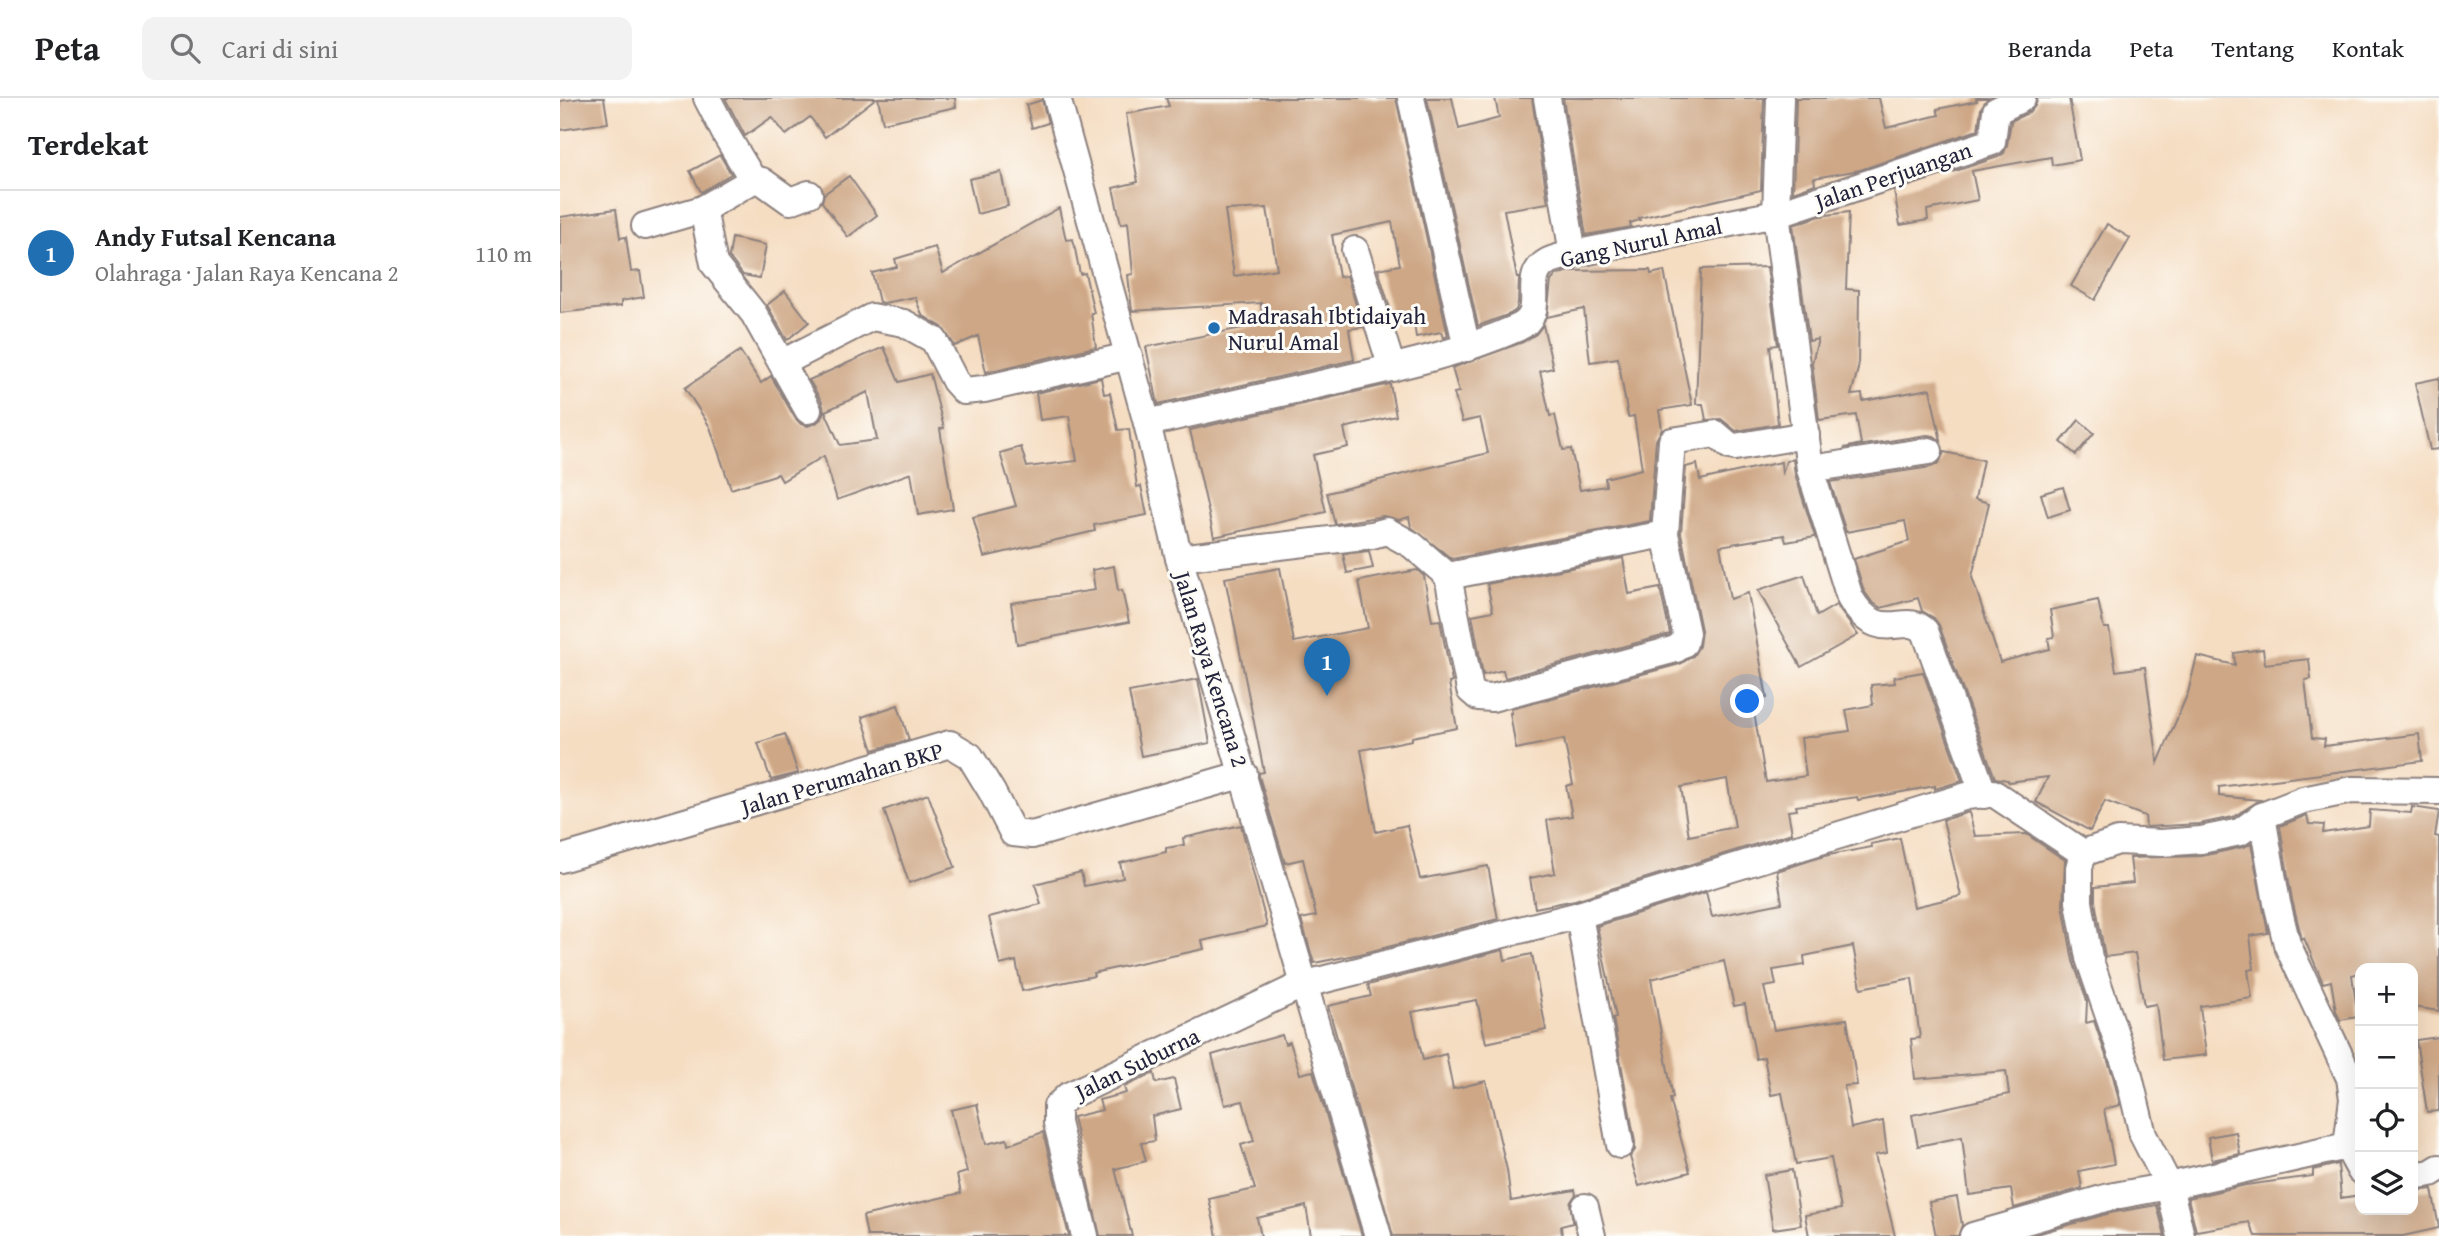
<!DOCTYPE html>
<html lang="id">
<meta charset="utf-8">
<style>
:root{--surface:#fff;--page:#f2f2f2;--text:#202124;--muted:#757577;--line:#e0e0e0;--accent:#1f6fb2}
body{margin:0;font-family:"Gentium Book Plus",serif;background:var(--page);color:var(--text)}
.controls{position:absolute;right:21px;bottom:21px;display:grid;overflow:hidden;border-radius:14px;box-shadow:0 7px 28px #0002}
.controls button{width:63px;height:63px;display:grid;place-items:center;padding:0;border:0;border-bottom:2px solid var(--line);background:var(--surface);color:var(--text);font:35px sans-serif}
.you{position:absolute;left:1188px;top:604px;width:24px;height:24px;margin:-18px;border:5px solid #fff;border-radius:50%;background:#1a73e8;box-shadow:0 0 0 10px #1a73e833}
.badge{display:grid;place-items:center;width:46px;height:46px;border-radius:50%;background:var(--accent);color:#fff;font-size:23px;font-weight:700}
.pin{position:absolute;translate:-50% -58px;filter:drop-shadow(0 2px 4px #0008)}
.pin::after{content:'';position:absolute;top:37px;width:24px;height:21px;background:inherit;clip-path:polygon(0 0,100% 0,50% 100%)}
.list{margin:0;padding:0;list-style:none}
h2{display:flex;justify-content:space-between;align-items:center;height:91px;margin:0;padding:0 28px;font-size:30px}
h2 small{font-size:23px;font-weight:400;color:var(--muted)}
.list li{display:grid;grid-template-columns:46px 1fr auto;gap:21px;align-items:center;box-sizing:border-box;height:126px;padding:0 28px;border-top:2px solid var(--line)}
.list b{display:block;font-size:26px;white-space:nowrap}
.list p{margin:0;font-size:23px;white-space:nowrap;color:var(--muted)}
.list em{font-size:23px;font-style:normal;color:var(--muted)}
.icon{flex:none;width:38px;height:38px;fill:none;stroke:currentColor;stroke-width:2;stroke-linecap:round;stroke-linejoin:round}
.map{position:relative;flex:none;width:1879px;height:1138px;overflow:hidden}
header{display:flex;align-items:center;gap:42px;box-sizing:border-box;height:98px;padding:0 35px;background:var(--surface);border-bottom:2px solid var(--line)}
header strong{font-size:33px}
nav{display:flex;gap:38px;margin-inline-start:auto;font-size:24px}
.search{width:490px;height:63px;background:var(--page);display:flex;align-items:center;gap:18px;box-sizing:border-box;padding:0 24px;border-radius:14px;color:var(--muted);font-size:26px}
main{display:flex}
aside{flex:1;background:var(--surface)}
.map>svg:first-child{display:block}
</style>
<header>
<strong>Peta</strong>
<div class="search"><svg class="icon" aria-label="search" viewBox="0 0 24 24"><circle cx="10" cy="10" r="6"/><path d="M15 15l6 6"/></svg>Cari di sini</div>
<nav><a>Beranda</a><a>Peta</a><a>Tentang</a><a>Kontak</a></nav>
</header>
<main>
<aside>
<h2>Terdekat<small></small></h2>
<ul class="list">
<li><span class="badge">1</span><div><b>Andy Futsal Kencana</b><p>Olahraga · Jalan Raya Kencana 2</p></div><em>110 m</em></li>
</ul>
</aside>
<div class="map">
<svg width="1879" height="1138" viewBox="0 0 1879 1138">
<rect width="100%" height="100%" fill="#fdfcf7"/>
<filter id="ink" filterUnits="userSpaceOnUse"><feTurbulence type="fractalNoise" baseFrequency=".0143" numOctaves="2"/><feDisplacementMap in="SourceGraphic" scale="14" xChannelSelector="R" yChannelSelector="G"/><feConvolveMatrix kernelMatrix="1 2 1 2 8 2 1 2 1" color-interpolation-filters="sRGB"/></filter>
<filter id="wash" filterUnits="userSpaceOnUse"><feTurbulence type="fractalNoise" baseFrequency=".00686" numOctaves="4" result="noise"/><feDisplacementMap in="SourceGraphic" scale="28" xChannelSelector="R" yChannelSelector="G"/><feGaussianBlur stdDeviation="1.57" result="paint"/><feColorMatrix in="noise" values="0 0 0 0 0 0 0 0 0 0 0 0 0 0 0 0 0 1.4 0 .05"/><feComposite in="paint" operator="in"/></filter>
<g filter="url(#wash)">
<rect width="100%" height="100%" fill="#f5ddc2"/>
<g id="blocks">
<g fill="#cea786" fill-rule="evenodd">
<path d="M22 0H44L48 25 0 32V3Z"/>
<path d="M165 0H316L265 39 250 19 226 37 212 19 185 38Z"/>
<path d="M318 0H395L396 9 323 25Z"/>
<path d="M606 0H836L888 238 883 240 881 234 856 239 853 219 834 223 818 171 840 167 832 124 772 137 779 179 787 178 803 229 789 231 794 262 598 306 586 249 703 226 701 205 572 213 568 177 573 176 568 124 561 126 553 90 578 84 566 16 609 8ZM707 110 717 171 674 178 665 112Z"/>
<path d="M867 0H892L899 31 939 20 935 0H972L988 105 944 112 957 180H959L958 205 956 212 950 216 918 228Z"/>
<path d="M1003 0H1204L1201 92 1079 120 1080 122 1070 125 1071 129 1026 137Z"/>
<path d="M1236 0H1319L1326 30 1379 17 1377 11 1417 3 1416 0H1428L1421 10 1418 32 1300 72 1254 80 1255 86 1233 94Z"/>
<path d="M1478 0H1509L1520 62 1492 67 1491 59 1412 73 1418 102 1367 112 1368 122 1340 127 1334 93 1438 59 1444 55 1447 47 1451 23 1470 14 1475 8Z"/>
<path d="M482 2 488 25 472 30 466 7Z"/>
<path d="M160 57 171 76 141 94 130 73Z"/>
<path d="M441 74 448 108 417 116 409 81Z"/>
<path d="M289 78 317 117 288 139 262 104 264 96Z"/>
<path d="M499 110 506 142 513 141 520 176 525 175 534 215H531L536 249 426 274 418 238 395 248 382 229 362 217 355 199 324 205 319 204 312 175 337 169 335 161 375 149 383 175Z"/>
<path d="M56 111 60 140 66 139 71 174 80 173 84 199 61 203V208L0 215V119Z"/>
<path d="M1289 114 1286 191 1299 192 1298 271 1291 297 1302 296 1303 303 1370 291 1381 343 1374 338 1367 337 1284 350 1301 346 1296 317 1259 322 1252 265 1258 241 1249 243 1233 127 1260 118Z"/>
<path d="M1547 126 1570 140 1535 202 1511 188Z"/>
<path d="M172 140 206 147 200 180 183 177 169 159Z"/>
<path d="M1207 169 1218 247 1210 248 1218 326 1176 333 1161 321 1146 322 1143 306H1136L1141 171Z"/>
<path d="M1090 172 1091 176 1104 173 1132 307 1099 312 1102 331 1096 342 1090 423 892 461 851 429 849 419 839 422 823 418 775 426 767 395 928 355 920 320 902 324 894 295 899 294 892 270 963 244 976 236 983 227 993 270 980 273 990 318 995 317 1003 352 1011 351 1020 392 1046 388 1045 380 1082 371 1074 318 1068 319 1058 260 1030 264 1024 211 987 219 991 183 996 177 1009 173Z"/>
<path d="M225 193 249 224 227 242 207 207Z"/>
<path d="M324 249 339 284 370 276 384 330 380 331 393 411 358 417 351 375 277 402 264 358 222 383 218 376 171 391 150 329 125 290 180 253 201 285 211 278 235 320 241 326 248 328 256 325 261 321 264 313 262 304 249 282ZM308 294 317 342 280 347 265 313Z"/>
<path d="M541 280 544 296 550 295 558 332 569 331 577 389 581 388 587 417 534 427 535 433 424 459 413 419 456 408 440 355 461 349 467 369 517 363 509 318 480 322 476 295Z"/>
<path d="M1879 280V351L1870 352 1855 285Z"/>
<path d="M830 286 836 318 784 330 788 349 753 357 766 414 654 439 630 332Z"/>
<path d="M1519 322 1534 335 1516 357 1501 344Z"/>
<path d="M1384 354 1423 362 1415 401 1429 405 1412 479 1440 564 1490 551 1488 540 1494 539 1490 512 1538 502 1544 530H1549L1556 573 1585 569 1598 665 1628 595 1637 558 1675 567 1674 555 1703 551 1705 566 1749 561 1751 581 1745 582 1752 640 1765 641 1764 648 1859 636 1862 663 1659 689V698L1700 702 1673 719 1639 726 1586 729 1585 718 1545 703 1530 733 1476 704 1488 679 1448 684V682L1435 680 1379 527 1374 520 1362 513 1358 500 1321 510 1312 504 1304 493 1294 461 1349 443 1345 423 1286 434 1270 384 1371 369 1379 365Z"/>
<path d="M1233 361 1235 376 1255 439 1226 444 1224 437 1160 448 1170 501 1188 495 1207 600 1192 603 1206 684 1246 678 1241 640 1290 633 1286 612 1313 607 1311 587 1335 585 1334 579 1363 574 1402 683 1375 691V688L1298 702 1297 699 1236 708 1237 712 1228 713 1232 735 1015 802 975 810 970 780 995 775 987 722 1012 718 1006 688 1013 686 1004 641 956 651 950 615H952L951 611 1120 566 1133 558 1139 548 1141 532 1121 435 1126 369 1137 366 1140 382 1221 364 1222 377 1226 363ZM1167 681 1175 729 1129 738 1121 689Z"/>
<path d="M1503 389 1510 412 1488 419 1481 396Z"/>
<path d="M809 453 813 470 787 475 783 456Z"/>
<path d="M1063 460 1069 496 1100 490 1110 536 945 580 943 572 923 577 912 517 933 513 927 486Z"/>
<path d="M554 468 558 493 562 492 569 524 457 546 451 505 535 492 532 472Z"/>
<path d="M720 470 734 544 808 530 799 483 857 472 864 478 872 523 880 522 892 584 889 585 897 630 852 639V642L801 652 816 734 847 727 860 781 928 768 938 821 800 856 754 865 741 821 756 818 743 761 725 765 699 678V675L704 674 665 480Z"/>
<path d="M1244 477 1257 518 1276 507 1298 537 1241 569 1198 492Z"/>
<path d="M638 581 650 645 581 658 569 594Z"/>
<path d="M338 607 349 642 313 652 302 619Z"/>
<path d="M225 636 238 675 211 682 198 645Z"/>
<path d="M368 696 395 769 349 785 324 712Z"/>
<path d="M1852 709 1879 713 1875 738 1879 739V913L1853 909V870H1800V875L1792 877 1798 919 1780 922 1776 913 1771 883 1763 885 1744 840 1742 841 1732 802 1720 728 1747 717 1749 726 1764 727 1763 735 1809 728 1810 712 1851 715Z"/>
<path d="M1409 714 1415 738 1466 736 1505 762 1503 807 1513 863 1527 903 1526 925 1534 923 1553 978 1560 1007 1544 1011 1554 1066 1519 1073 1522 1090 1454 1110 1451 1091 1409 1097 1402 1039 1358 1048 1352 1017 1449 996 1446 973 1355 981 1351 941 1360 940 1352 880 1301 890 1293 848 1244 858 1245 867 1213 872 1216 887 1204 889 1214 932 1287 921 1297 987 1284 988 1291 1030 1323 1023 1327 1055 1315 1057 1335 1138H1249L1245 1117 1281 1111 1271 1060 1236 1066 1222 995 1211 997 1204 959 1196 961 1185 906 1174 908 1164 863 1091 881 1113 1000 1110 1001 1130 1074 1079 1088 1070 1059 1075 1052V1044L1053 920 1056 919 1037 828 1146 794 1152 819 1222 805 1217 773 1264 758 1312 749 1311 746 1340 740 1354 809 1401 798 1383 722Z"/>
<path d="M681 727 707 828 642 843 644 851 533 875 534 878 462 893 456 863 440 867 429 819 481 806 475 786 521 774 524 788 563 780 560 765 606 754V750L624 747 623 740Z"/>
<path d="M1691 746 1708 835 1690 838 1694 871 1688 872 1692 900 1640 908 1646 957 1603 962 1596 906 1584 908 1575 855 1545 859 1535 803V789L1573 785 1570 760 1642 758 1683 749Z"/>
<path d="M943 852 945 862 972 856 986 932 926 945 917 902 852 914 863 962 886 956 893 991 926 983 947 1072 951 1103 1015 1092 1016 1096 1010 1105 1013 1125 1001 1128 1002 1138H833L768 908 811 898 808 887Z"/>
<path d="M722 937 725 946 730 944 740 976 753 973 802 1138H751L746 1108 697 1120 701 1138H657L649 1101 695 1091 681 1047 694 1043 683 1003 665 1007 652 957Z"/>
<path d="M1879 939V1013L1867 1014 1856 942Z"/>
<path d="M594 975 596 985 614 981 621 1011 592 1018 595 1043 581 1045 586 1063 555 1071 572 1138H540L513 1019 542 1012 539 1002 566 995 564 989Z"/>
<path d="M417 1006 426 1046 447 1041 448 1047 483 1034 509 1138H307L303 1118 401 1095 397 1077 407 1074 391 1012Z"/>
<path d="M1676 1034 1680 1056 1652 1062 1648 1039Z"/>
<path d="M1778 1066 1781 1100 1800 1097V1112H1853V1093L1872 1091 1879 1130 1843 1138H1695L1689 1124 1636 1133 1628 1100 1686 1087 1753 1078V1072Z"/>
<path d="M1232 1072 1241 1127 1213 1131 1204 1077Z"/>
<path d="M1397 1099 1402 1127 1398 1138H1376L1369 1104Z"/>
<path d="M1597 1107 1605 1138H1470L1550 1115Z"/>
</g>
</g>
</g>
<g filter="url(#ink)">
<use href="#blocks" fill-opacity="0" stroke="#8c807e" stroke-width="2"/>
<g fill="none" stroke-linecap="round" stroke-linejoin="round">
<defs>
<g id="minor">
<path d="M147 0 166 37 193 82"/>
<path d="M497 0 587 325 619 460 818 1138"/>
<path d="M851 0 907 250"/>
<path d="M987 0 1013 156"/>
<path d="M1220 0 1216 116 1250 371 1290 500C1320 550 1345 512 1365 533L1424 697"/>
<path d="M143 111 154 166 194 216 248 312"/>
<path d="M85 128 143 111 193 82 202 83 230 103 249 96"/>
<path d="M795 152 832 270"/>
<path d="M222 265 312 219 344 225 374 242 395 283 404 293 424 291 569 258"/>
<path d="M587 325C650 311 712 297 774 283 836 269 898 256 957 230 991 215 959 180 987 164 994 160 1005 158 1013 156L1216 116 1432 44 1436 13 1462 0"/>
<path d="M1250 371 1369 353"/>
<path d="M619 460 812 437 827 433 852 447 888 478 1105 436"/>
<path d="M888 478 910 592 918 599 932 600 1116 551 1124 545 1126 535 1105 436 1112 343 1156 336 1170 348 1175 349 1246 337"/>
<path d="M1702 718 1717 805 1727 846 1790 980 1793 1001 1787 1048"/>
<path d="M1523 755 1519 770V804L1529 860 1568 974 1583 1037 1609 1088 1621 1138"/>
<path d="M0 761 390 646 410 658 432 694 453 735 472 737 684 676"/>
<path d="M1019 817 1060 1047"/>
<path d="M1787 1048 1800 1072"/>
<path d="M1853 1078 1871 1075 1879 1070"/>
<path d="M1025 1109 1032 1138"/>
<path d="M525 1138 497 1025V1008L508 998 742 887 1019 817 1407 698 1433 695 1523 755 1558 743 1601 745 1641 742 1680 734 1702 718 1743 702 1792 692 1879 693"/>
<path d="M1413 1138 1549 1099 1609 1088 1787 1048"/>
</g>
</defs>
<use href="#minor" stroke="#8c807e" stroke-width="30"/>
<use href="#minor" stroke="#fff" stroke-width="26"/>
</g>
</g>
<circle fill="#1f6fb2" stroke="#fdfcf7" stroke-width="2.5" cx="654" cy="230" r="7"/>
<g text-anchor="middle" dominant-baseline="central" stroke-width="6" stroke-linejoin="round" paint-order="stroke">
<g font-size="23" fill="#22223b" stroke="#fdfcf7">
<text transform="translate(1333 77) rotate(-19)">Jalan Perjuangan</text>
<text transform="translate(1081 144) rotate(-12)">Gang Nurul Amal</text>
<text transform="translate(652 571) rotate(73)">Jalan Raya Kencana 2</text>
<text transform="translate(282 680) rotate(-16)">Jalan Perumahan BKP</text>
<text transform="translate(577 965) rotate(-26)">Jalan Suburna</text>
</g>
<g font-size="23" fill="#22223b" stroke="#fdfcf7" text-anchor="start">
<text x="668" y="217">Madrasah Ibtidaiyah<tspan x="668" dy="26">Nurul Amal</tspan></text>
</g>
</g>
</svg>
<div class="controls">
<button>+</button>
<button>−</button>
<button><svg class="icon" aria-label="locate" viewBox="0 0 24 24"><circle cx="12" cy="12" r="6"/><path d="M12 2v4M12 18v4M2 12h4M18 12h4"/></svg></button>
<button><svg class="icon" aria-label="layers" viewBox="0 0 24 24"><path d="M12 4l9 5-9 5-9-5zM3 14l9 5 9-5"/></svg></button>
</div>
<div class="you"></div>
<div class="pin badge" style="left:767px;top:598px">1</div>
</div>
</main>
